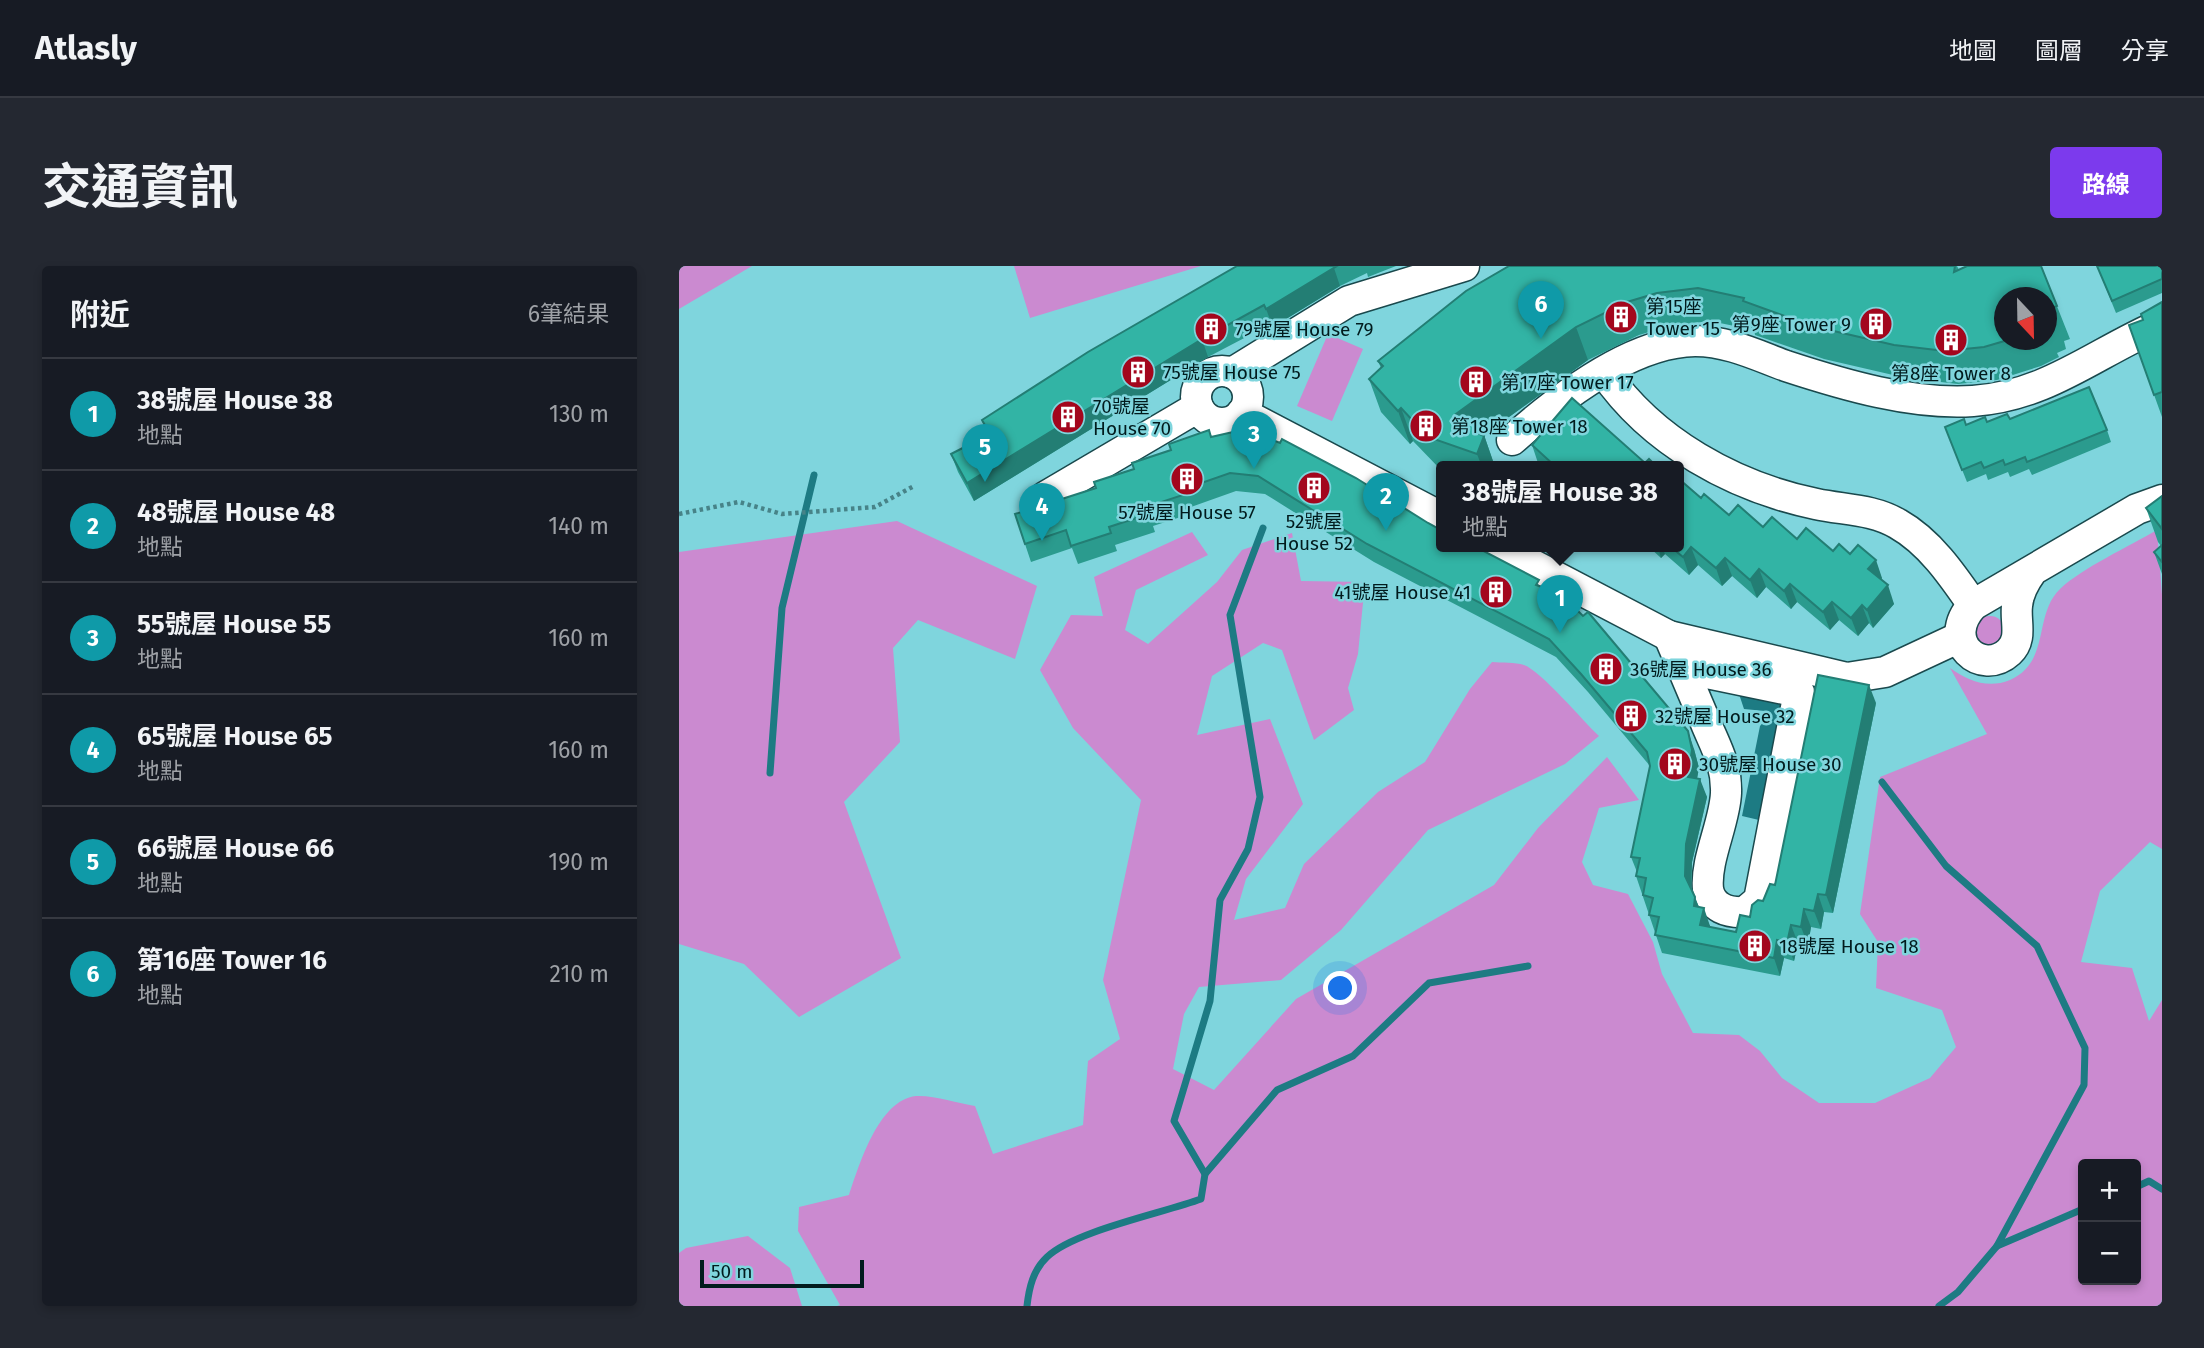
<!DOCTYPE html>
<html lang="zh-TW">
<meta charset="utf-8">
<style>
:root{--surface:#171b24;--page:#242831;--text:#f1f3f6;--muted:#9ea1a6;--line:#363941;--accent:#7c3aed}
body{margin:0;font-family:"Fira Sans","Noto Sans TC",sans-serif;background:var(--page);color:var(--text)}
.controls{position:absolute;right:21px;bottom:21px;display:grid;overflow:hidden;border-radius:7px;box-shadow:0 4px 10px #0003}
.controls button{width:63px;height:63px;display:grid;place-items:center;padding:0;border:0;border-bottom:2px solid var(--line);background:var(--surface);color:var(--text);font:35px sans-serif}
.compass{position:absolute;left:1315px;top:21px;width:63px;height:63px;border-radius:50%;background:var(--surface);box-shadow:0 4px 10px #0003;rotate:158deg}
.scale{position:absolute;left:21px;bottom:18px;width:164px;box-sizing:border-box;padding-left:7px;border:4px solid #011b1d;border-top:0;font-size:19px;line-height:24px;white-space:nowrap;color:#011b1d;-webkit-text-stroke:5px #7fd5dd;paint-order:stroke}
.you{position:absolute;left:662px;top:723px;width:24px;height:24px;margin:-18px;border:5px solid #fff;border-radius:50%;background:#1a73e8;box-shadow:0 0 0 10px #1a73e833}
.badge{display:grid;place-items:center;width:46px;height:46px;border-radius:50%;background:var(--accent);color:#fff;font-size:23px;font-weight:700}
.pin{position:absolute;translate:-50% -58px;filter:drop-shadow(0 2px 4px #0008)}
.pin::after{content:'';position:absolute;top:37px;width:24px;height:21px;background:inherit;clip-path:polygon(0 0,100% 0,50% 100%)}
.popup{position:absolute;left:757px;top:195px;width:248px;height:91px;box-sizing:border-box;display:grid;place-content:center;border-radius:7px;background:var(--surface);filter:drop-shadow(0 2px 5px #0005);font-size:23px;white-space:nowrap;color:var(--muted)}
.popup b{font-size:26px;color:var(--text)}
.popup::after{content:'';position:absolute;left:50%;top:100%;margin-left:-14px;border:14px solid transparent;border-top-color:var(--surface)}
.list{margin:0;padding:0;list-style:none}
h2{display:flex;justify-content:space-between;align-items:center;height:91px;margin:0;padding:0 28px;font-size:30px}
h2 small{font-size:23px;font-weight:400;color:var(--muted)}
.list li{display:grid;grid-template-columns:46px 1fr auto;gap:21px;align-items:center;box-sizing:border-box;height:112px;padding:0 28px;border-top:2px solid var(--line)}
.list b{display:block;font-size:26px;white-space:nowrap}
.list p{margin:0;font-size:23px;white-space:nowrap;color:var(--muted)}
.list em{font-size:23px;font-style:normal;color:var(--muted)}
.map{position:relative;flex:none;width:1483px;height:1040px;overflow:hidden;border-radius:7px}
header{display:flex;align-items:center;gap:42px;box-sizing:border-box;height:98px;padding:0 35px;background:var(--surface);border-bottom:2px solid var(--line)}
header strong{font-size:33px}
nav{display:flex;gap:38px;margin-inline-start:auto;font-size:24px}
.intro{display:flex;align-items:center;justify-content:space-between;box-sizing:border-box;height:168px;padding:0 42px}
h1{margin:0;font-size:49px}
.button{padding:18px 32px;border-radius:7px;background:var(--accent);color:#fff;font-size:24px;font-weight:700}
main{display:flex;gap:42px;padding:0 42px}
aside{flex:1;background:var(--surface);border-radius:7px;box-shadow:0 4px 10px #0003}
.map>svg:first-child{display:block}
</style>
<header>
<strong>Atlasly</strong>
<nav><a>地圖</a><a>圖層</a><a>分享</a></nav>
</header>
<div class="intro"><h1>交通資訊</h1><a class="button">路線</a></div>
<main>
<aside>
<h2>附近<small>6筆結果</small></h2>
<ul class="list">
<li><span class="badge" style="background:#0f9aa8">1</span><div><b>38號屋 House 38</b><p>地點</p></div><em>130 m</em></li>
<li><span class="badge" style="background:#0f9aa8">2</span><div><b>48號屋 House 48</b><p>地點</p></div><em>140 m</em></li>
<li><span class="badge" style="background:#0f9aa8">3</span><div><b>55號屋 House 55</b><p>地點</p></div><em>160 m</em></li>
<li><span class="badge" style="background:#0f9aa8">4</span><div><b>65號屋 House 65</b><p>地點</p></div><em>160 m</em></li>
<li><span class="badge" style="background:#0f9aa8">5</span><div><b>66號屋 House 66</b><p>地點</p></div><em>190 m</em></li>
<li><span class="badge" style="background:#0f9aa8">6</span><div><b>第16座 Tower 16</b><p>地點</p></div><em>210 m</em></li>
</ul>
</aside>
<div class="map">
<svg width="1483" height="1040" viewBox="0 0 1483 1040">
<rect width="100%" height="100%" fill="#7fd5dd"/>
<g fill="#cb8ad0" fill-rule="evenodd">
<path d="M0 0H73L0 43Z"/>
<path d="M335 0H522L351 52Z"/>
<path d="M649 68 684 83 653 155 618 140Z"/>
<path d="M218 255 358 320 336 393 239 354 214 382 221 476 165 536 222 692 120 751 65 698 0 678V286Z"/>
<path d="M1478 264 1483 329V583L1471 576 1421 625 1402 696 1453 702 1470 755 1483 734V1040H158L161 1039 119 965 120 941 170 929C180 900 199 834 237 830 255 829 278 837 296 840L314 888 404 859 409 795 441 773 424 714 462 534 394 462 361 404 392 349 424 350 415 311 513 266 529 289 457 324 446 364 469 378 538 316 563 284 613 267 622 315 686 316 679 388 669 422 675 444 635 474 603 384 584 377 533 410 518 469 591 453 624 538 567 613 555 654 606 642 625 598 699 526 746 496 791 423 813 396C823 397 836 396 845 399 862 405 904 455 920 470L886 498 749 564 662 664 602 714 520 721 505 748 494 803 535 824 617 733 815 619 859 562 928 491 960 534 920 542 903 596 914 619 949 628 974 676 983 708 1014 767 1060 769 1081 785 1103 812 1140 837H1196L1251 812 1277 781 1263 744 1197 722 1199 676 1181 648 1201 511 1308 468 1271 402C1289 415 1309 423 1331 414 1372 396 1354 349 1381 323 1403 302 1451 280 1478 264ZM1404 898H1457V1014H1404Z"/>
<circle cx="1311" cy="365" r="15"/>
<path d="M69 970 111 1002 123 1040H0V987L7 982Z"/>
</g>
<path fill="#1d7b83" d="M1060 428 1101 437 1102 446 1080 554 1063 550 1081 460 1090 450 1086 445 1065 443Z"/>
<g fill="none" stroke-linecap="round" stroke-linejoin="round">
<g stroke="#1d7b83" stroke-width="7">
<path d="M91 507 103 342 135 209"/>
<path d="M1203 516 1267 600 1358 680 1406 782 1405 819 1318 980"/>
<path d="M526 908 495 855 531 735 541 634 569 583 581 531 551 349 584 262"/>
<path d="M1457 921 1470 915 1483 923"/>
<path d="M348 1040C350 1022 354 1004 368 991 395 965 484 947 522 933L526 908 598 824 674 790 750 717 849 700"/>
<path d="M1260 1040 1279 1026 1318 980 1404 943"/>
</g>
<defs>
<g id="minor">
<circle cx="543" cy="131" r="26"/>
<path d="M925 106C973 176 1055 221 1137 238 1165 244 1194 243 1219 258 1251 276 1274 310 1294 339"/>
<path d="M553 107 670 35 785 0"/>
<path d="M563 147 762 251"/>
<path d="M833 174C879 133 952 76 1016 75 1049 75 1077 89 1107 100 1165 119 1233 139 1294 135 1369 130 1417 86 1483 58"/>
<path d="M366 231 519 141"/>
<path d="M820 281 990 370 1168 412 1206 406 1281 371"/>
<path d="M1353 305C1345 316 1339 327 1338 340 1336 356 1344 373 1330 386 1303 411 1260 376 1294 339L1458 243 1483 234"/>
<path d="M990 370C1002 398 1014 427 1026 455 1036 480 1048 498 1047 527 1046 556 1026 594 1029 623 1032 642 1049 647 1066 646L1080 634 1120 426 1004 402"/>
</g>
</defs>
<use href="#minor" stroke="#1a494d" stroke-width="33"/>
<path stroke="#478388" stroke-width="4.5" stroke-dasharray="3.5 3.5" stroke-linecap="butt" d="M0 248 60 236 103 248 196 241 235 220"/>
<use href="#minor" stroke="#fff" stroke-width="30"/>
</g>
<g fill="#2b9b8e" fill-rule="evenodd">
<path d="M558 0H717L689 11 688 7 661 20 594 61 592 58 529 91 295 235 279 206 272 188 308 169 303 154Z"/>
<path d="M830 0H1278L1280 4 1288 0H1362L1391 73 1385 75 1387 83 1378 87 1380 91 1362 100 1318 114 1279 118 1227 112 1145 93 1076 69 1075 64 1031 55 990 60 960 69 909 94 805 169 816 201H762V204L734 175 731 178 702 146 690 113 702 102 699 95 787 25ZM1326 32H1368V74H1326Z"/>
<path d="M1418 0H1483V27L1437 47Z"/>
<path d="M1483 36V151L1450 59 1464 54Z"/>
<path d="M1331 153 1428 164 1432 176 1353 209 1350 203 1331 211 1329 206 1309 214 1307 208 1288 216 1266 161Z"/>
<path d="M532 171 749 257 863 321 1015 483 1020 502 1018 512 1028 531 1013 596 1012 623 1020 641 1031 660V661L1057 666 1084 635 1096 619 1197 437 1154 647 1145 646 1142 663 1132 661 1129 679 1119 677 1115 695 1105 692 1101 710 983 687 957 610 958 606 952 591 971 500 909 426 877 391 695 296 586 228 557 225 512 241 514 247 474 260 476 266 436 279 438 285 399 298 393 282 352 296 346 278 417 222 455 203Z"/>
<path d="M853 179 966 197 978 201H863L859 197Z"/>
<path d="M1483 230V308L1475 286 1482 280 1479 276 1467 242Z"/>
<path d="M1022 232 1050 249 1154 285 1203 312 1202 314 1215 338 1194 362 1190 357 1179 370 1160 354 1151 364 1118 336 1112 343 1087 321 1078 332 1053 310 1043 320 1019 299 1010 309 986 288 982 292 970 281H1000Z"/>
</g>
<g fill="#237e74">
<path d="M655 2 661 20 594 61 587 43Z"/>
<path d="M897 61 909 94 805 169 816 201H803L798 188 777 148Z"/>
<path d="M523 73 529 91 295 235 288 217Z"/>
<path d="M722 142 734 175 731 178 719 145Z"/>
<path d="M979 281H983L986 288 982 292Z"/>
<path d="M1012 281 1019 299 1010 309 1004 291Z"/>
<path d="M1046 292 1053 310 1043 320 1037 302Z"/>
<path d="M1197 294 1203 312 1196 321 1189 303Z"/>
<path d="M1080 303 1087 321 1078 332 1071 314Z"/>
<path d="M1111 318 1118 336 1112 343 1105 325Z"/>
<path d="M1209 319 1215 338 1194 362 1188 344Z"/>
<path d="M1153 336 1160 354 1151 364 1144 346Z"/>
<path d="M1183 339 1190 357 1179 370 1172 352Z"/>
<path d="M1190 419 1197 437 1154 647 1147 629Z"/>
<path d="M1009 465 1015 483 1020 502 1015 529 1009 511Z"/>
<path d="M1021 513 1028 531 1013 596 1012 628 1006 610 1007 578Z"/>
<path d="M1139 628 1145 646 1142 663 1135 645Z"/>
<path d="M1016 631 1023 649 1015 640Z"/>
<path d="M1025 642 1031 660 1028 677 1021 659Z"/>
<path d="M1125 643 1132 661 1129 679 1122 661Z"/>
<path d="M1112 659 1119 677 1115 695 1108 677Z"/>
<path d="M1098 674 1105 692 1101 710 1095 692Z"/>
</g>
<g fill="#32b4a5" stroke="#237e74" stroke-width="2">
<path d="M558 0H658L587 43 585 39 523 73 288 217 272 188 311 168 303 154 409 86Z"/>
<path d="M830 0H1276L1275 6 1288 0H1362L1378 40 1372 42 1375 50 1368 53V32H1326V74H1329L1305 81 1266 85 1215 79 1133 60 1064 35 1065 32 1019 22 978 27 948 36 897 61 777 148 800 156 796 166 805 170 798 188 749 171 722 142 719 145 690 113 704 100 699 95 787 25Z"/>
<path d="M1418 0H1483V13L1433 35Z"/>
<path d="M1483 36V126L1475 129 1450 59 1464 54 1462 48Z"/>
<path d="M1410 121 1428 164 1348 196 1346 191 1326 199 1324 194 1305 202 1302 196 1283 204 1266 161 1285 153 1287 159 1306 151 1308 156 1328 148 1331 153Z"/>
<path d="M893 132 966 197 970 193 978 201H877L853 179Z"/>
<path d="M567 163 601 177 603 173 677 212 749 257 762 264V281H797L860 314 857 319 882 328 904 350 909 346 1009 465 1013 484 1009 511 1021 513 1007 578 1006 610 1016 631 1015 640 1025 642 1021 659 1057 666 1061 649 1071 651 1073 639 1079 634 1084 635 1091 618 1096 619 1139 409 1190 419 1147 629 1139 628 1135 645 1125 643 1122 661 1112 659 1108 677 1098 674 1095 692 976 669 980 651 970 649 974 632 964 629 967 612 957 610 961 592 952 591 971 500 968 486 902 408 870 373 688 278 579 210 551 207 505 223 507 228 467 241 470 248 430 261 432 267 392 280 387 264 346 278 336 248 417 222 415 216 455 203 453 197 492 184 490 178 530 164 532 171Z"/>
<path d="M1000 213 1022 232 1025 228 1050 249 1059 239 1084 261 1093 251 1118 273 1127 262 1154 285 1160 278 1171 288 1179 279 1197 294 1189 303 1209 319 1188 344 1183 339 1172 352 1153 336 1144 346 1111 318 1105 325 1080 303 1071 314 1046 292 1037 302 1012 281 1004 291 992 281H1000Z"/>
<path d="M1483 230V263L1467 242Z"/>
<path d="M1483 279V296L1475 286Z"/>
</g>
<defs>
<symbol id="building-disc" viewBox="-11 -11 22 22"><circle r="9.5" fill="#a3061d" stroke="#7fd5dd"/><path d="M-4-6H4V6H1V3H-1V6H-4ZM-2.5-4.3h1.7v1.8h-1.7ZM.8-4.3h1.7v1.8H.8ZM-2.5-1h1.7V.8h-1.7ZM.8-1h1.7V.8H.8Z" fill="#fff"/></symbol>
</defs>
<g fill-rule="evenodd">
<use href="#building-disc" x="923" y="32" width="38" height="38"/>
<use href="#building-disc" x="1178" y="39" width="38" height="38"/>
<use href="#building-disc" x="513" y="44" width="38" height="38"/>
<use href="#building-disc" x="1253" y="55" width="38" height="38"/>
<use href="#building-disc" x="440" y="87" width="38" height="38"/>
<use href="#building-disc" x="778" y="97" width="38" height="38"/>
<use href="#building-disc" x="370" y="132" width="38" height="38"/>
<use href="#building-disc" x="728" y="141" width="38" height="38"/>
<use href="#building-disc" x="489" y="194" width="38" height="38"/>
<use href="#building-disc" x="616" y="203" width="38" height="38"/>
<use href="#building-disc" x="798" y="307" width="38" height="38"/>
<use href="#building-disc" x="908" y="384" width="38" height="38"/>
<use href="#building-disc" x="933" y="431" width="38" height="38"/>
<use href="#building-disc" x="977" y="479" width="38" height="38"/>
<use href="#building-disc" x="1057" y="661" width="38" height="38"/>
</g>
<g text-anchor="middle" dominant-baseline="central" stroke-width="5" stroke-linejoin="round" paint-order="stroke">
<g font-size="19" fill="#011b1d" stroke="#7fd5dd" text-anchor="start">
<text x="967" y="40">第15座<tspan x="967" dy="22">Tower 15</tspan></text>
<text x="1172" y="58" text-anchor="end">第9座 Tower 9</text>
<text x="556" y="63">79號屋 House 79</text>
<text x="484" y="106">75號屋 House 75</text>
<text x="1272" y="107" text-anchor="middle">第8座 Tower 8</text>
<text x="822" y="116">第17座 Tower 17</text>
<text x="414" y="140">70號屋<tspan x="414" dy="22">House 70</tspan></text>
<text x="772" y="160">第18座 Tower 18</text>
<text x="508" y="246" text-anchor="middle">57號屋 House 57</text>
<text x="635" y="255" text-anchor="middle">52號屋<tspan x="635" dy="22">House 52</tspan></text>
<text x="792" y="326" text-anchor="end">41號屋 House 41</text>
<text x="951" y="403">36號屋 House 36</text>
<text x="976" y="450">32號屋 House 32</text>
<text x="1020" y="498">30號屋 House 30</text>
<text x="1100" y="680">18號屋 House 18</text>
</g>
</g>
</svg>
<div class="controls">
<button>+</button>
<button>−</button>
</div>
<svg class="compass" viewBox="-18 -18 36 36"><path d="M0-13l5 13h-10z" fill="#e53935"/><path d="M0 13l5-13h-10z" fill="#9ea1a6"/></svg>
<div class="scale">50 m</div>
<div class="you"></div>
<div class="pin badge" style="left:881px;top:367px;background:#0f9aa8">1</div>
<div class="popup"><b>38號屋 House 38</b>地點</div>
<div class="pin badge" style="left:707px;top:265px;background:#0f9aa8">2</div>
<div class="pin badge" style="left:575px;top:203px;background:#0f9aa8">3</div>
<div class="pin badge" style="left:363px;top:275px;background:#0f9aa8">4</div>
<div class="pin badge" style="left:306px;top:216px;background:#0f9aa8">5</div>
<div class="pin badge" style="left:862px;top:73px;background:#0f9aa8">6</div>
</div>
</main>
